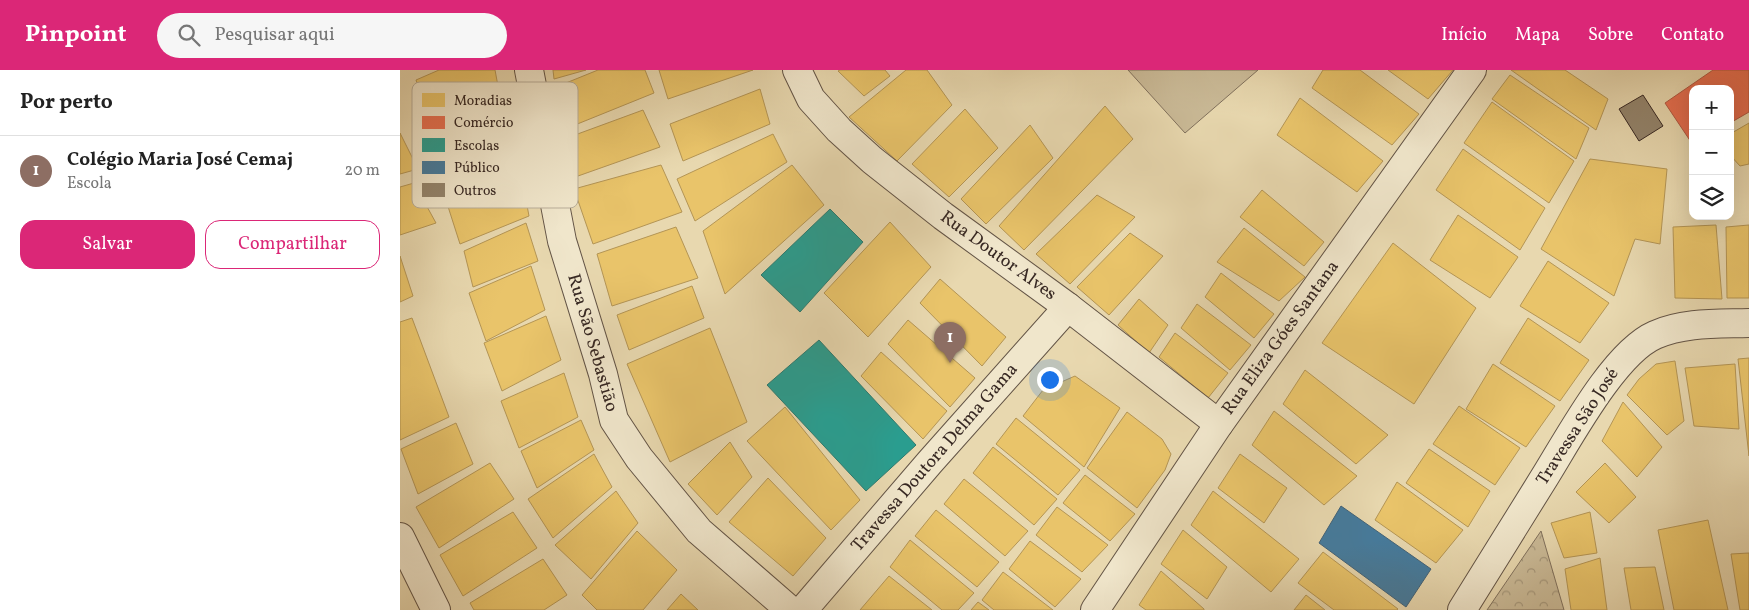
<!DOCTYPE html>
<html lang="pt">
<meta charset="utf-8">
<style>
:root{--surface:#fff;--page:#f6f6f6;--text:#222;--muted:#767676;--line:#e0e0e0;--accent:#db2777}
body{margin:0;font-family:Vollkorn,serif;background:var(--page);color:var(--text)}
.controls{position:absolute;right:15px;top:15px;display:grid;overflow:hidden;border-radius:10px;box-shadow:0 5px 20px #0002}
.controls button{width:45px;height:45px;display:grid;place-items:center;padding:0;border:0;border-bottom:1px solid var(--line);background:var(--surface);color:var(--text);font:25px sans-serif}
.you{position:absolute;left:649px;top:309px;width:18px;height:18px;margin:-12px;border:4px solid #fff;border-radius:50%;background:#1a73e8;box-shadow:0 0 0 8px #1a73e833}
.badge{display:grid;place-items:center;width:32px;height:32px;border-radius:50%;background:var(--accent);color:#fff;font-size:16px;font-weight:700}
.pin{position:absolute;translate:-50% -41px;filter:drop-shadow(0 1px 2px #0008)}
.pin::after{content:'';position:absolute;top:26px;width:18px;height:15px;background:inherit;clip-path:polygon(0 0,100% 0,50% 100%)}
.list{margin:0;padding:0;list-style:none}
h2{display:flex;justify-content:space-between;align-items:center;height:65px;margin:0;padding:0 20px;font-size:21px}
h2 small{font-size:16px;font-weight:400;color:var(--muted)}
.list li{display:grid;grid-template-columns:32px 1fr auto;gap:15px;align-items:center;box-sizing:border-box;height:70px;padding:0 20px;border-top:1px solid var(--line)}
.list b{display:block;font-size:19px;white-space:nowrap}
.list p{margin:0;font-size:16px;white-space:nowrap;color:var(--muted)}
.list em{font-size:16px;font-style:normal;color:var(--muted)}
.actions{display:flex;gap:10px;padding:15px 20px}
.actions a{flex:1;padding:11px 0;border:1px solid var(--accent);border-radius:15px;text-align:center;font-size:18px;color:var(--accent)}
.actions .main{background:var(--accent);color:#fff}
.icon{flex:none;width:28px;height:28px;fill:none;stroke:currentColor;stroke-width:2;stroke-linecap:round;stroke-linejoin:round}
.map{position:relative;flex:none;width:1349px;height:540px;overflow:hidden}
header{display:flex;align-items:center;gap:30px;box-sizing:border-box;height:70px;padding:0 25px;background:var(--accent);color:#fff}
header strong{font-size:24px}
nav{display:flex;gap:28px;margin-inline-start:auto;font-size:18px}
.search{width:350px;height:45px;background:var(--page);display:flex;align-items:center;gap:12px;box-sizing:border-box;padding:0 18px;border-radius:28px;color:var(--muted);font-size:19px}
main{display:flex}
aside{flex:1;background:var(--surface)}
.map>svg:first-child{display:block}
</style>
<header>
<strong>Pinpoint</strong>
<div class="search"><svg class="icon" aria-label="search" viewBox="0 0 24 24"><circle cx="10" cy="10" r="6"/><path d="M15 15l6 6"/></svg>Pesquisar aqui</div>
<nav><a>Início</a><a>Mapa</a><a>Sobre</a><a>Contato</a></nav>
</header>
<main>
<aside>
<h2>Por perto<small></small></h2>
<ul class="list">
<li><span class="badge" style="background:#8d6e63">1</span><div><b>Colégio Maria José Cemaj</b><p>Escola</p></div><em>20 m</em></li>
</ul>
<div class="actions"><a class="main">Salvar</a><a>Compartilhar</a></div>
</aside>
<div class="map">
<svg width="1349" height="540" viewBox="0 0 1349 540">
<defs>
<pattern id="forest-crowns" width="20" height="18" patternUnits="userSpaceOnUse" patternTransform="scale(1.25)"><rect width="20" height="18" fill="#caba97"/><path d="M2 6a3 3 0 1 1 6 0M12 15a3 3 0 1 1 6 0" fill="none" stroke="#a5977b"/></pattern>
</defs>
<rect width="100%" height="100%" fill="#e8d8af"/>
<filter id="stains"><feTurbulence type="fractalNoise" baseFrequency=".004" numOctaves="4"/><feColorMatrix values="0 0 0 0 .2 0 0 0 0 .09 0 0 0 0 .02 0 0 0 .5 -.17"/></filter>
<radialGradient id="worn" r=".72"><stop offset=".6" stop-color="#630" stop-opacity="0"/><stop offset="1" stop-color="#630" stop-opacity=".3"/></radialGradient>
<path fill="url(#forest-crowns)" stroke="#80715d" d="M1141 461 1164 540H1087Z"/>
<path fill="#caba97" stroke="#80715d" d="M728 0H858L785 63Z"/>
<g fill="#e9c46a" stroke="#b49555">
<path d="M39 0H95L101 32 32 60 16 10Z"/>
<path d="M153 0H186L154 9Z"/>
<path d="M198 0H245L254 23 165 59 161 15Z"/>
<path d="M259 0H353L268 29Z"/>
<path d="M440 0H485L490 6 464 26 438 1Z"/>
<path d="M506 0H527L552 35 497 91 449 47Z"/>
<path d="M923 0H960L1019 44 992 75 912 18Z"/>
<path d="M988 0H1053L1028 29Z"/>
<path d="M1111 0H1165L1208 29 1196 60Z"/>
<path d="M1110 5 1189 58 1176 89 1092 29Z"/>
<path d="M360 19 370 54 283 91 270 54Z"/>
<path d="M900 28 983 91 957 122 877 65Z"/>
<path d="M1092 32 1174 91 1149 133 1064 73Z"/>
<path d="M705 36 733 69 624 180 599 156Z"/>
<path d="M565 39 598 78 549 127 512 94Z"/>
<path d="M243 40 260 77 178 106 164 69Z"/>
<path d="M1349 53V94L1340 96 1330 85V64Z"/>
<path d="M630 55 653 88 586 154 561 129Z"/>
<path d="M0 63 18 99 0 104Z"/>
<path d="M373 64 387 92 295 151 277 109Z"/>
<path d="M1063 79 1145 138 1120 180 1036 120Z"/>
<path d="M1190 89 1267 99 1260 174 1235 169 1214 226 1141 179Z"/>
<path d="M119 93 129 146 60 174 44 124Z"/>
<path d="M261 95 282 142 193 174 174 119Z"/>
<path d="M392 95 424 135 325 224 303 161Z"/>
<path d="M14 113 36 153 0 165V117Z"/>
<path d="M862 120 924 172 904 196 840 147Z"/>
<path d="M697 125 735 147 670 214 636 184Z"/>
<path d="M1058 145 1118 187 1090 228 1030 190Z"/>
<path d="M490 152 531 197 468 267 424 223Z"/>
<path d="M126 153 138 191 73 217 64 181Z"/>
<path d="M1316 155 1322 229 1275 228 1273 157Z"/>
<path d="M1349 155V228H1327L1326 157Z"/>
<path d="M276 157 298 208 212 236 197 184Z"/>
<path d="M844 158 905 207 879 231 817 192Z"/>
<path d="M730 163 763 186 709 245 677 217Z"/>
<path d="M993 173 1076 238 1014 334 922 273Z"/>
<path d="M0 186 13 226 0 232Z"/>
<path d="M1148 191 1209 233 1180 273 1120 236Z"/>
<path d="M131 196 145 240 86 271 69 223Z"/>
<path d="M821 203 874 244 854 268 805 227Z"/>
<path d="M540 209 606 267 582 296 520 233Z"/>
<path d="M292 216 304 248 229 280 217 245Z"/>
<path d="M739 229 768 255 749 283 718 255Z"/>
<path d="M797 234 851 275 830 300 781 258Z"/>
<path d="M146 246 161 290 102 321 84 273Z"/>
<path d="M12 248 49 347 0 370V252Z"/>
<path d="M1128 248 1189 290 1160 331 1100 293Z"/>
<path d="M508 250 575 308 550 337 488 274Z"/>
<path d="M310 258 347 352 270 392 227 294Z"/>
<path d="M775 263 828 303 808 328 759 287Z"/>
<path d="M481 282 547 341 523 369 461 306Z"/>
<path d="M1349 288V386L1338 289Z"/>
<path d="M1275 291 1284 351 1267 365 1227 325 1239 309 1256 294Z"/>
<path d="M1093 294 1155 336 1126 377 1066 339Z"/>
<path d="M1335 294 1339 359 1294 356 1285 298Z"/>
<path d="M905 300 988 365 956 394 883 334Z"/>
<path d="M164 303 178 347 119 378 101 331Z"/>
<path d="M675 306 720 338 684 397 623 346 643 320Z"/>
<path d="M1223 332 1262 377 1237 407 1202 371Z"/>
<path d="M1059 336 1120 378 1095 415 1033 374Z"/>
<path d="M385 337 460 430 431 460 347 371Z"/>
<path d="M874 341 957 406 924 435 852 375Z"/>
<path d="M727 342 762 369 771 384 765 400 737 438 687 398Z"/>
<path d="M616 348 680 400 658 425 596 374Z"/>
<path d="M181 350 194 380 137 418 121 381Z"/>
<path d="M56 353 73 394 18 424 1 379Z"/>
<path d="M330 372 352 407 317 445 288 414Z"/>
<path d="M593 377 657 429 634 455 573 403Z"/>
<path d="M1029 379 1090 421 1068 457 1006 413Z"/>
<path d="M194 384 212 417 153 468 128 429Z"/>
<path d="M840 384 887 418 864 453 818 418Z"/>
<path d="M90 393 114 429 39 478 16 437Z"/>
<path d="M1205 393 1236 427 1209 453 1176 422Z"/>
<path d="M685 405 735 444 710 471 663 433Z"/>
<path d="M368 408 426 468 393 506 329 452Z"/>
<path d="M564 409 628 461 605 486 544 434Z"/>
<path d="M997 412 1063 460 1036 493 975 450Z"/>
<path d="M216 421 238 453 191 509 155 475Z"/>
<path d="M813 421 899 489 871 522 791 455Z"/>
<path d="M657 437 708 475 682 502 636 465Z"/>
<path d="M536 440 599 492 577 517 515 466Z"/>
<path d="M113 442 137 478 63 526 40 485Z"/>
<path d="M1190 442 1197 483 1164 488 1151 453Z"/>
<path d="M1308 450 1328 540H1274L1258 460Z"/>
<path d="M783 460 827 497 807 529 761 494Z"/>
<path d="M237 461 277 500 243 540H197L182 525Z"/>
<path d="M510 470 574 523 558 540H542L490 497Z"/>
<path d="M630 471 681 509 655 537 609 499Z"/>
<path d="M923 482 998 539 997 540H934L898 513Z"/>
<path d="M1349 483V540H1340L1331 484Z"/>
<path d="M1200 488 1207 540H1171L1165 499Z"/>
<path d="M143 489 167 525 144 540H74L70 533Z"/>
<path d="M1255 497 1264 540H1231L1224 498Z"/>
<path d="M761 501 804 539V540H746L739 535Z"/>
<path d="M603 502 653 540H594L582 530Z"/>
<path d="M489 506 532 540H460Z"/>
<path d="M281 524 298 540H267Z"/>
<path d="M906 525 925 540H894Z"/>
<path d="M578 532 589 540H571Z"/>
</g>
<path fill="#e76f51" stroke="#b25a43" d="M1313 0H1349V42L1330 53V19H1293V75L1265 33Z"/>
<g fill="#2a9d8f" stroke="#2e7a6f">
<path d="M430 139 463 172 400 242 361 205Z"/>
<path d="M419 270 516 375 466 421 367 315Z"/>
</g>
<path fill="#457b9d" stroke="#416278" d="M941 436 1031 499 1006 537 919 473Z"/>
<path fill="#93846c" stroke="#372823" d="M1243 25 1263 56 1239 71 1219 39Z"/>
<g fill="none" stroke-linecap="round" stroke-linejoin="round">
<defs>
<g id="minor">
<path d="M129 0 162 171 203 304 214 350 239 388 299 461 390 540"/>
<path d="M397 0 411 29 439 60 472 90 543 146 668 237 819 354"/>
<path d="M0 467 36 540"/>
<path d="M403 540 530 392 668 237"/>
<path d="M695 540 819 354 1072 0"/>
<path d="M1062 540C1089 496 1117 452 1144 408 1169 368 1214 283 1255 265 1284 252 1318 254 1349 253"/>
</g>
</defs>
<use href="#minor" stroke="#635446" stroke-width="30"/>
<use href="#minor" stroke="#f0e6cb" stroke-width="28"/>
</g>
<g text-anchor="middle" dominant-baseline="central" stroke-width="5" stroke-linejoin="round" paint-order="stroke">
<g font-size="18" fill="#372823" stroke="#f0e6cb">
<text transform="translate(598 186) rotate(36)">Rua Doutor Alves</text>
<text transform="translate(881 268) rotate(-54)">Rua Eliza Góes Santana</text>
<text transform="translate(192 273) rotate(74)">Rua São Sebastião</text>
<text transform="translate(1178 357) rotate(-57)">Travessa São José</text>
<text transform="translate(535 388) rotate(-49)">Travessa Doutora Delma Gama</text>
</g>
</g>
<rect x="12" y="12" width="166" height="126" rx="8" fill="#f0e6cb" stroke="#b8ad99" stroke-width="1"/>
<rect x="22" y="23" width="23" height="14" fill="#e9c46a"/>
<rect x="22" y="46" width="23" height="13" fill="#e76f51"/>
<rect x="22" y="68" width="23" height="14" fill="#2a9d8f"/>
<rect x="22" y="91" width="23" height="13" fill="#457b9d"/>
<rect x="22" y="113" width="23" height="14" fill="#93846c"/>
<g font-size="14" fill="#372823">
<text x="54" y="35">Moradias</text>
<text x="54" y="57">Comércio</text>
<text x="54" y="80">Escolas</text>
<text x="54" y="102">Público</text>
<text x="54" y="125">Outros</text>
</g>
<rect width="100%" height="100%" filter="url(#stains)"/>
<rect width="100%" height="100%" fill="url(#worn)"/>
</svg>
<div class="controls">
<button>+</button>
<button>−</button>
<button><svg class="icon" aria-label="layers" viewBox="0 0 24 24"><path d="M12 4l9 5-9 5-9-5zM3 14l9 5 9-5"/></svg></button>
</div>
<div class="you"></div>
<div class="pin badge" style="left:550px;top:293px;background:#8d6e63">1</div>
</div>
</main>
